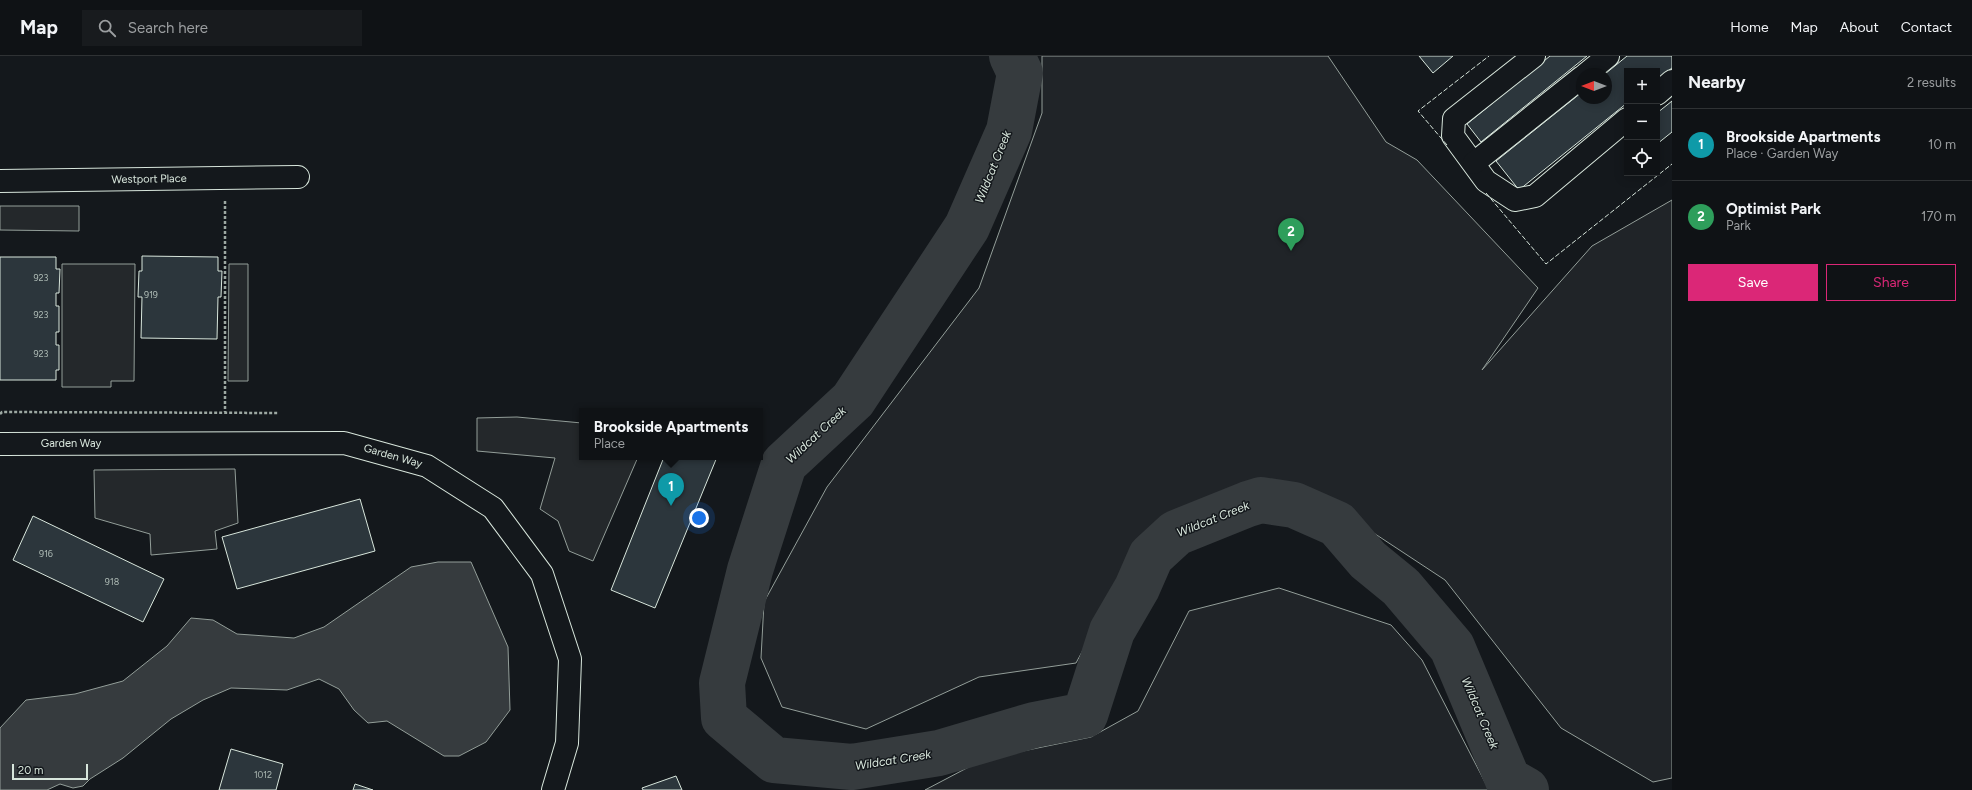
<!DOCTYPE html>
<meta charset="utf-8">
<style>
:root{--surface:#0f1215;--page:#181b1e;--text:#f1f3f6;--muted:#9b9ea0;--line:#2f3234;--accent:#db2777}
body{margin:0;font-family:Figtree,sans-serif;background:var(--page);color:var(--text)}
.controls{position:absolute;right:12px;top:12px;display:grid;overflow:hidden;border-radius:0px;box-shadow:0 2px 10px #0003}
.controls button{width:36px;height:36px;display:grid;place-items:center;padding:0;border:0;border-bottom:1px solid var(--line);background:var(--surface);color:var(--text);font:20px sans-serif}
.compass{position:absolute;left:1576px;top:12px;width:36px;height:36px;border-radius:50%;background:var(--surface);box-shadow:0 2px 10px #0003;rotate:270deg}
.scale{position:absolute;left:12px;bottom:10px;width:76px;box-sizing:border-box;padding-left:4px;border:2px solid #d8e6dc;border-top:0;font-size:11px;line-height:14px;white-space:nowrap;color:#d8e6dc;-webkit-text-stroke:3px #14181c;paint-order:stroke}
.you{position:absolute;left:699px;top:462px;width:14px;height:14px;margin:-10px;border:3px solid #fff;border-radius:50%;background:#1a73e8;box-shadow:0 0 0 6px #1a73e833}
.badge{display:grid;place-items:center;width:26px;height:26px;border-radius:50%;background:var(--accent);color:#fff;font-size:13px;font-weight:700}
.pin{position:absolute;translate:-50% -33px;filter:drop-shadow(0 1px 2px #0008)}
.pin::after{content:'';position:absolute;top:21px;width:14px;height:12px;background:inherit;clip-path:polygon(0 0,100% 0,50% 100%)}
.popup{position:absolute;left:579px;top:352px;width:184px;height:52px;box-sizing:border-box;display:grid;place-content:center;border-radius:0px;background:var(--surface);filter:drop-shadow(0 1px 3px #0005);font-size:13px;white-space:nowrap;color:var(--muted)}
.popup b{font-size:15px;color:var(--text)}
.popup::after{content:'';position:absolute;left:50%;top:100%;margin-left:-8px;border:8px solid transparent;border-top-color:var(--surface)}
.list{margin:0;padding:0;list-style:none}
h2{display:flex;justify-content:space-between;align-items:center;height:52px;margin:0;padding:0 16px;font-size:17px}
h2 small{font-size:13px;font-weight:400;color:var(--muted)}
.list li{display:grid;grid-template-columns:26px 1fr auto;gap:12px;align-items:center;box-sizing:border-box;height:72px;padding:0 16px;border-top:1px solid var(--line)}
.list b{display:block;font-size:15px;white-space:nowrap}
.list p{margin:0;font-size:13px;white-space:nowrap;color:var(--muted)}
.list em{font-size:13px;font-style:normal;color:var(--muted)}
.actions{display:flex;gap:8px;padding:12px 16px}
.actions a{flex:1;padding:9px 0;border:1px solid var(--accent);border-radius:0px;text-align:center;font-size:14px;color:var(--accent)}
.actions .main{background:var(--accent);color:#fff}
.icon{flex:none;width:22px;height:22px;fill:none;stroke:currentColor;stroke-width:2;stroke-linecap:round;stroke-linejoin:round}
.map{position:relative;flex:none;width:1672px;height:734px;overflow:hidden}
header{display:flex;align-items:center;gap:24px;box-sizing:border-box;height:56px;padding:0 20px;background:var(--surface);border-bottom:1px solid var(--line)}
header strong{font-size:19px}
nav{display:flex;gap:22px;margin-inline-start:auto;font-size:14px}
.search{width:280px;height:36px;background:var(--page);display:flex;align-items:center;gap:10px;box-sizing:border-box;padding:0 14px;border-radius:0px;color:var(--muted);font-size:15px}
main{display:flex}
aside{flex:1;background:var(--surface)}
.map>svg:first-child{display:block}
</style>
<header>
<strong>Map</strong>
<div class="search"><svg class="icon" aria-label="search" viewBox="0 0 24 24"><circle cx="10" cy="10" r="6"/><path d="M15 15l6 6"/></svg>Search here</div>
<nav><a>Home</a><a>Map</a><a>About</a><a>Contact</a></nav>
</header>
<main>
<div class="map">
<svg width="1672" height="734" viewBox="0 0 1672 734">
<rect width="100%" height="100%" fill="#14181c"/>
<g fill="#202428" stroke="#939e99">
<path d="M1042 0H1328L1386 86 1417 104 1538 232 1482 314 1592 190 1672 144V722L1653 726 1561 672 1445 524 1316 439 1237 433 1142 484 1076 607 979 621 866 673 782 651 761 602 764 546 827 431 979 232 1042 57Z"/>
<path d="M1279 532 1391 569 1422 604 1489 734H925L984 703 1091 681 1138 655 1189 555Z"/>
</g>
<g fill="#24282b" stroke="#939e99">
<path d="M0 150H79V175L0 174Z"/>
<path d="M62 208H135L134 325H111V331H62Z"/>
<path d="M229 208H248V325H228Z"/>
<path d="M517 361 582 367V401H638L593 505 569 495 558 465 540 453 555 402 477 395V362Z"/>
<path d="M235 413 238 467 215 475 217 493 151 499 150 478 95 462 94 414Z"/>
</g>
<path fill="#363b3e" stroke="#939e99" d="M438 506H471L508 591 510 654 486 686 459 700H444L387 665 368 667 354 654 339 633 319 623 287 634 231 632 203 644 171 663 123 702 90 723 83 730 73 732 60 728 47 734H0V672L26 644 75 638 123 625 167 590 191 562 213 564 237 578 294 582 324 571 411 511Z"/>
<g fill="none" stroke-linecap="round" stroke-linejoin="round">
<path stroke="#363b3e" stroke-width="46" d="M1012 0 1020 17 1009 75 967 171 853 344 784 408 750 514 722 627 724 662 774 704 852 711 939 697 1034 669 1085 659 1112 575 1137 532 1151 500 1176 477 1248 448 1261 444 1294 449 1337 468 1368 504 1401 531 1452 591 1508 724 1526 734"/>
</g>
<g fill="#2c363c" stroke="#d8e6dc">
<path d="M1419 0H1453L1433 17Z"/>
<path d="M1550 0H1587L1481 86 1467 68Z"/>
<path d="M1627 0H1672V12L1657 23V15H1627V47L1519 134 1496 105 1582 36V42H1606L1605 18Z"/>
<path d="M1672 45V76L1657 88V57Z"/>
<path d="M142 200 218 201V215H222L221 241H218L217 283 141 282 142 241H138L139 215H142Z"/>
<path d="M0 201H56V213H60L59 237H56V250H59V276H56V289H59V314H56V324H0Z"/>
<path d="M664 401H717L655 552 611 534Z"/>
<path d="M360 443 375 495 237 533 222 481Z"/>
<path d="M33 460 164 523 143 566 13 504Z"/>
<path d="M231 693 283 708 276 734H219Z"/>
<path d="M676 720 682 734H643L642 732Z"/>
<path d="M355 728 373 734H353Z"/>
</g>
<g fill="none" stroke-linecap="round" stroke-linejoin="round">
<defs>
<g id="minor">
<path d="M1534 0 1454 63 1453 80 1486 125 1515 144 1535 140 1627 63"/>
<path d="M1586 18 1608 0"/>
<path d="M1657 38 1672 25"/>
<path d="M1474 107 1582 21"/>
<path d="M0 125 298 121"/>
<path d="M0 388 344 387 427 410 493 452 542 518 570 603 567 687 553 734"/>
</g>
</defs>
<use href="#minor" stroke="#d8e6dc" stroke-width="24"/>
<g stroke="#9da8a2" stroke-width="2.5" stroke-dasharray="3 2" stroke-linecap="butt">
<path d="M225 145V356"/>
<path d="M0 358 2 356 279 357"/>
</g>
<use href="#minor" stroke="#14181c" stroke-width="22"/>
<g stroke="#d8e6dc" stroke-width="1" stroke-dasharray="5 2" stroke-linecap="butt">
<path d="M1447 89 1418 55 1489 0"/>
<path d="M1486 137 1546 208 1672 108"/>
</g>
</g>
<g text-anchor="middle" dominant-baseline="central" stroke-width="3" stroke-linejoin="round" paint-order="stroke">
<g font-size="9" fill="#adbab4">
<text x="41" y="221">923</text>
<text x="151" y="238">919</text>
<text x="41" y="258">923</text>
<text x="41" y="297">923</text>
<text x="46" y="497">916</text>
<text x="112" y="525">918</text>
<text x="263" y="718">1012</text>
</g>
<g font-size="11" fill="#d8e6dc" stroke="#14181c">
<text transform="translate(149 123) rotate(-1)">Westport Place</text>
<text x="71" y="387">Garden Way</text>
<text transform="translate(393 400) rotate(16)">Garden Way</text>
</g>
<g font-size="12" font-style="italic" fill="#d8e6dc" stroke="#14181c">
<text transform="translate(993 111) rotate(-68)">Wildcat Creek</text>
<text transform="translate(816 379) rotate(-43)">Wildcat Creek</text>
<text transform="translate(1213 463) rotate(-22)">Wildcat Creek</text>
<text transform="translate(1480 657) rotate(67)">Wildcat Creek</text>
<text transform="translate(893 704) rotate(-9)">Wildcat Creek</text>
</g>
</g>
</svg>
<div class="controls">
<button>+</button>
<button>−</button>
<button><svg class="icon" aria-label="locate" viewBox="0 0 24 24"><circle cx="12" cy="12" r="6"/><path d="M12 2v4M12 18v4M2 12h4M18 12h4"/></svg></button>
</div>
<svg class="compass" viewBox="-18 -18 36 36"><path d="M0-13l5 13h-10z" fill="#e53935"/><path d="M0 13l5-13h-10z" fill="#9b9ea0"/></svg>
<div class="scale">20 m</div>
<div class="you"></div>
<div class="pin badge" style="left:671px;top:450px;background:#0f9aa8">1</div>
<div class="popup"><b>Brookside Apartments</b>Place</div>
<div class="pin badge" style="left:1291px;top:195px;background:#2e9e5b">2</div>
</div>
<aside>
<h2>Nearby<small>2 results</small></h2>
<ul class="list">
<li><span class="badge" style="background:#0f9aa8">1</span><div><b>Brookside Apartments</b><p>Place · Garden Way</p></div><em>10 m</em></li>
<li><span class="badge" style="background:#2e9e5b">2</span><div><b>Optimist Park</b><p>Park</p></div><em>170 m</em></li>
</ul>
<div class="actions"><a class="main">Save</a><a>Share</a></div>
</aside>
</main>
